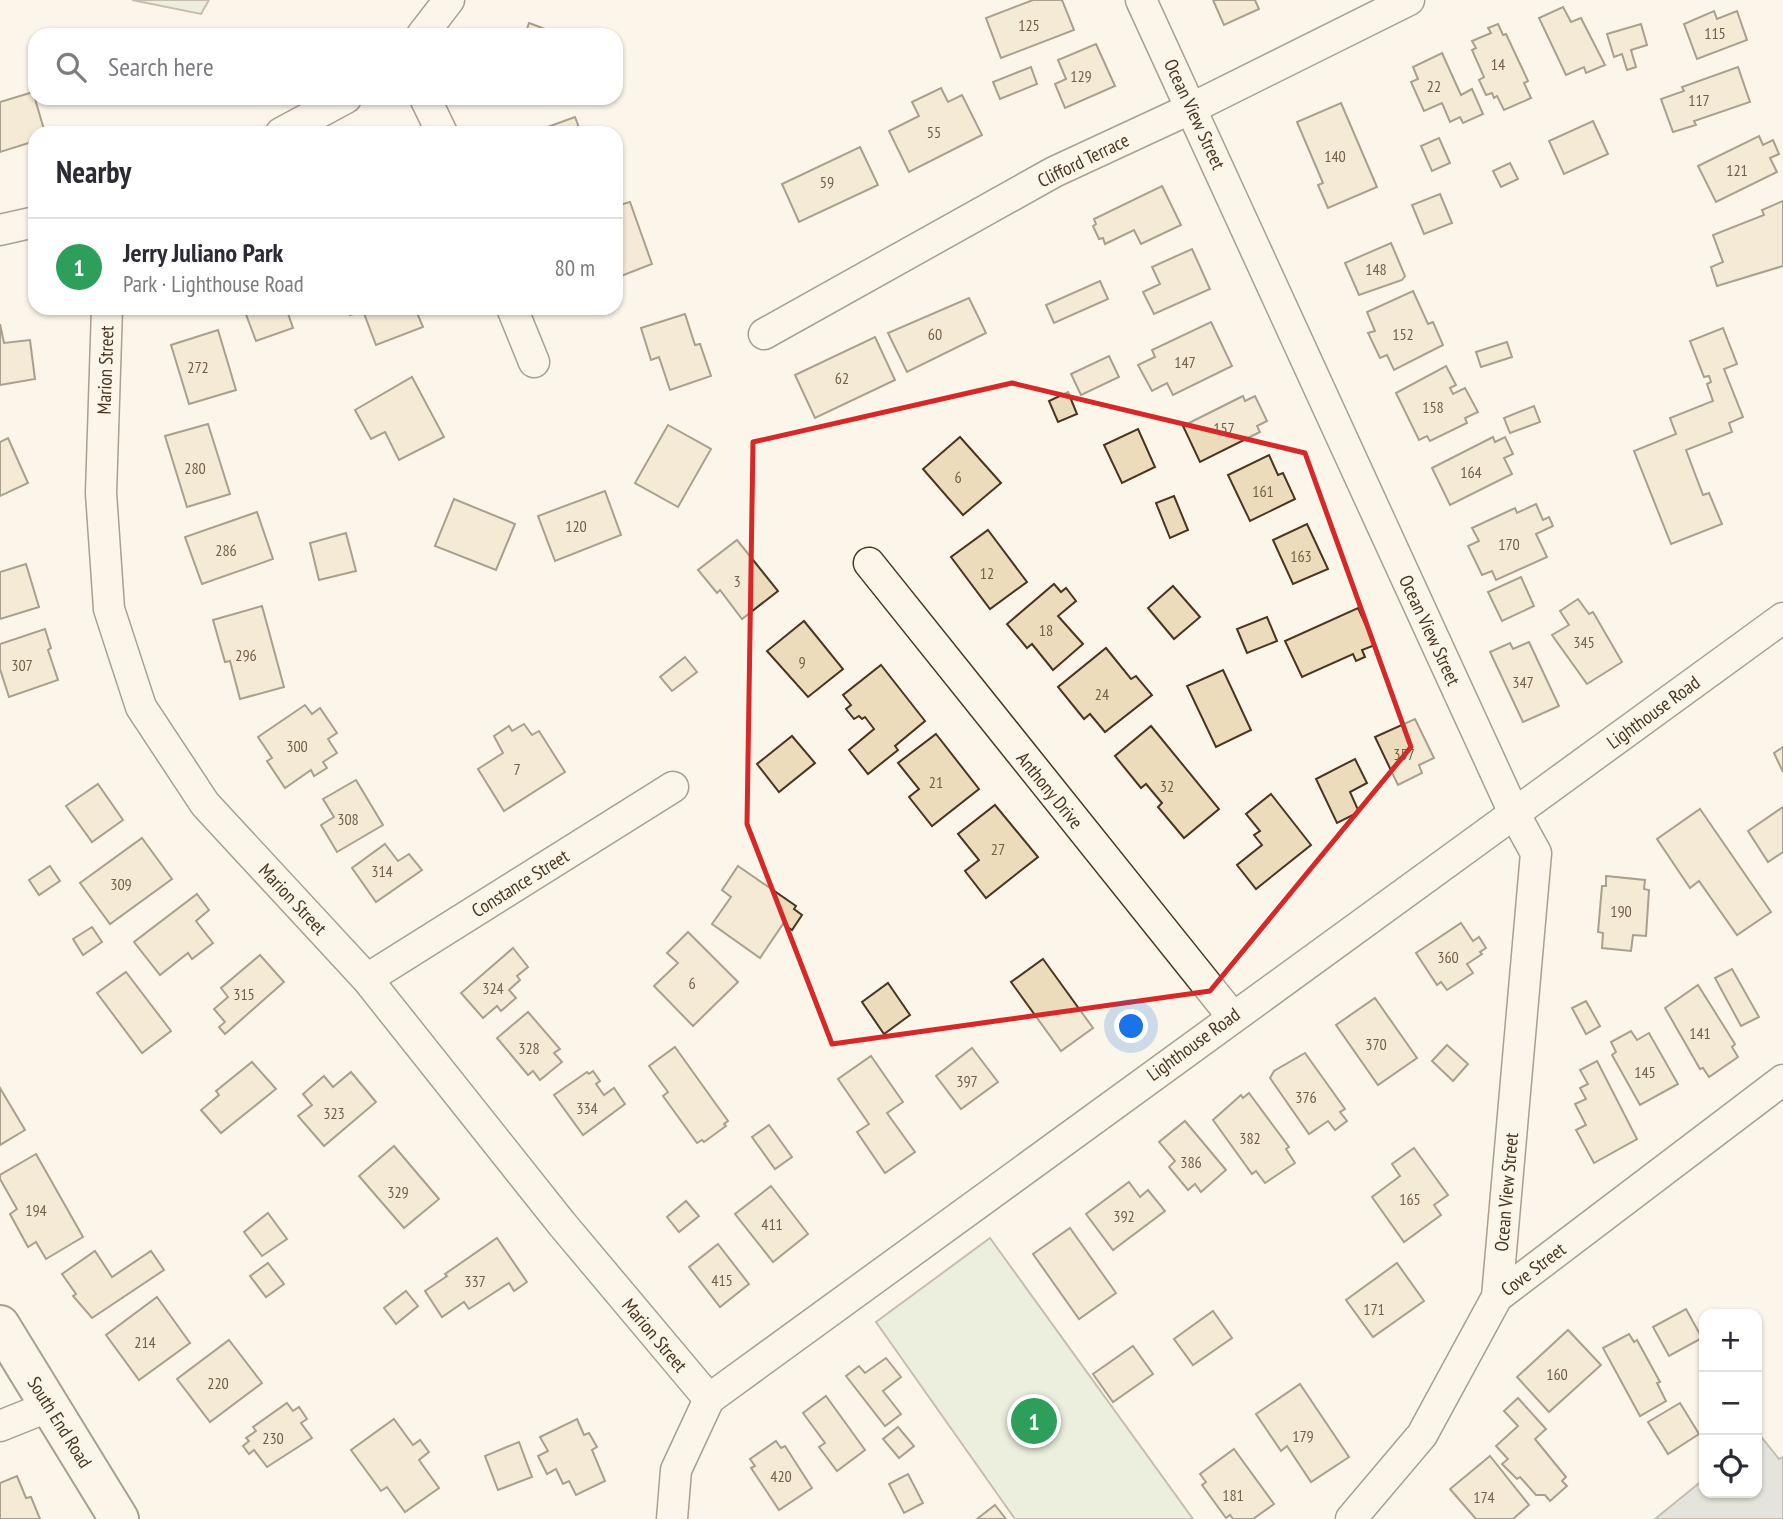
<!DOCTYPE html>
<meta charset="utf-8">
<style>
:root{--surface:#fff;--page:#f2f2f3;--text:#2b2b33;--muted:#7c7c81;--line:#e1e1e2;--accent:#c62828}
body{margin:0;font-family:"PT Sans Narrow",sans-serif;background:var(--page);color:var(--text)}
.controls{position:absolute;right:21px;bottom:21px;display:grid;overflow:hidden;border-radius:14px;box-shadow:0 2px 5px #0004}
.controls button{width:63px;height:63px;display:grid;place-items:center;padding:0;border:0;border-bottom:2px solid var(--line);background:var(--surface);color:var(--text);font:35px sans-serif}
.you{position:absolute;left:1132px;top:1027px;width:24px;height:24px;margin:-18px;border:5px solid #fff;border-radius:50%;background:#1a73e8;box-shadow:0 0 0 10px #1a73e833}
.badge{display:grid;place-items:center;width:46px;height:46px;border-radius:50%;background:var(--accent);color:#fff;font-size:23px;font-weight:700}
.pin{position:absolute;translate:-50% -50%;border:4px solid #fff;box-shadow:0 2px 7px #0006}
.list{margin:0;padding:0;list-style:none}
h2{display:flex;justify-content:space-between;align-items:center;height:91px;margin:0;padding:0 28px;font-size:30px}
h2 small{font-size:23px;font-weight:400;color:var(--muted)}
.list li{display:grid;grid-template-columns:46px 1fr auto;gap:21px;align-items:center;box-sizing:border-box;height:98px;padding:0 28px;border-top:2px solid var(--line)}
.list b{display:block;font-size:26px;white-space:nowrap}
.list p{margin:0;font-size:23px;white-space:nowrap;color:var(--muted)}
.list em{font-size:23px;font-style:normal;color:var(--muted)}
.icon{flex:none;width:38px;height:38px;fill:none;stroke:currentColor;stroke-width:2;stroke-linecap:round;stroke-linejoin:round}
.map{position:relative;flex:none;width:1783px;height:1519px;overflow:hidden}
.search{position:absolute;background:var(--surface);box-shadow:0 2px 5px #0004;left:28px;top:28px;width:595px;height:77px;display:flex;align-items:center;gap:18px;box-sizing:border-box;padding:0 24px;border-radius:21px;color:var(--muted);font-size:26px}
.panel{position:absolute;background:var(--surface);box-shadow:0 2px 5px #0004;left:28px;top:126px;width:595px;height:189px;border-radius:21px}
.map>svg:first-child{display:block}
</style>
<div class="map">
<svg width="1783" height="1519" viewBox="0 0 1783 1519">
<rect width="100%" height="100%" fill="#fbf6e9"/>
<g fill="#dce7d0" stroke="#887966" stroke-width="2">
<path d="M132 0H209L201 14Z"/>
<path d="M990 1238 1193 1519H1015L876 1322Z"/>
</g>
<path fill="#c9cecd" stroke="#887966" stroke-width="2" d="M1759 1434 1779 1459 1783 1457V1519H1655L1704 1479V1493H1757V1436Z"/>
<g fill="#ecdcbc" stroke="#4a3520" stroke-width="2">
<path d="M1033 0H1062L1074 30 1001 58 986 18Z"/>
<path d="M1213 0H1255L1259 9 1224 25Z"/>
<path d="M1563 7 1571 22 1581 18 1605 65 1586 73 1584 67 1566 75 1539 18Z"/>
<path d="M1714 11 1717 19 1737 11 1747 40 1697 59 1684 24Z"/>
<path d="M529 23 561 35H525Z"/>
<path d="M1498 24 1503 35 1506 34 1528 81 1524 83 1531 98 1504 110 1497 96 1494 98 1492 93 1486 95 1479 80 1484 77 1472 50 1476 48 1472 41 1491 33 1488 28Z"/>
<path d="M1641 24 1647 45 1631 50 1636 67 1627 70 1622 54 1614 57 1607 34Z"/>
<path d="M1096 44 1115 86 1065 108 1055 84 1066 79 1058 60Z"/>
<path d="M1442 53 1461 95 1472 89 1483 114 1463 123 1460 117 1450 122 1442 103 1424 111 1411 82 1418 79 1413 67Z"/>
<path d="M1031 67 1037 84 1000 99 993 82Z"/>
<path d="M1738 67 1750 102 1694 121 1696 125 1673 132 1661 99 1684 91 1682 87Z"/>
<path d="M941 88 948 102 962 95 982 135 909 172 889 131 919 116 912 102Z"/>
<path d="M33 92 45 133H35V141L0 152V102Z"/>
<path d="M1341 103 1377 187 1328 208 1318 185 1323 183 1297 122Z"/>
<path d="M575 117 581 133H531Z"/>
<path d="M1593 121 1608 154 1564 174 1549 141Z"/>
<path d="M1759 136 1763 145 1773 140 1779 154 1770 158 1777 172 1716 202 1698 166Z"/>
<path d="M1439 138 1450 163 1432 171 1421 146Z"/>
<path d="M860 147 878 185 799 222 782 184Z"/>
<path d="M1510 163 1518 179 1501 187 1493 171Z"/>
<path d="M1162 186 1181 225 1141 244 1134 230 1105 244 1103 238 1099 239 1093 226 1096 224 1094 219Z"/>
<path d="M1440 194 1452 223 1424 234 1412 205Z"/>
<path d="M1783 201V266L1717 286 1711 267 1723 262 1713 235 1764 215 1762 210Z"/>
<path d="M630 202 652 264 616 278V206Z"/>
<path d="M1391 243 1405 276 1402 280 1359 295 1345 263Z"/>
<path d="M1192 249 1210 289 1154 314 1143 292 1160 284 1152 267Z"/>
<path d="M1100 281 1108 299 1054 323 1046 305Z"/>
<path d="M1413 291 1428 324 1433 322 1443 345 1394 370 1387 355 1380 358 1368 333 1375 331 1367 312Z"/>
<path d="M969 298 986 333 907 372 888 333Z"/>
<path d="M286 308 293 328 256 341 244 309Z"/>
<path d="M347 308H415L423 327 376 345 363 311 350 315Z"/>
<path d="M685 314 695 345 700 344 711 376 670 390 659 357 651 360 641 328Z"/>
<path d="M1211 322 1232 366 1173 395 1167 383 1152 391 1138 365 1155 357 1152 350Z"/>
<path d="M0 324 4 343 30 340 35 379 0 385Z"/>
<path d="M1723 328 1737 364 1724 369 1743 417 1729 423 1732 432 1686 450 1703 495 1709 493 1722 524 1671 544 1634 451 1676 434 1670 418 1713 401 1707 384 1711 382 1709 376 1704 377 1690 341Z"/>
<path d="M218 330 236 390 189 404 171 345Z"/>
<path d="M875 337 895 380 815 418 795 375Z"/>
<path d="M1507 342 1512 357 1481 367 1476 352Z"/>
<path d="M1109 356 1119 377 1081 395 1071 374Z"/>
<path d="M1446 366 1456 385 1450 388 1453 394 1465 388 1478 412 1465 418 1467 423 1430 441 1427 436 1419 440 1396 393Z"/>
<path d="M412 377 444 437 399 460 385 432 371 439 355 410Z"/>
<path d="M1068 392 1077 414 1058 422 1049 401Z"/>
<path d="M1243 396 1245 401 1255 396 1267 421 1257 426 1260 432 1200 462 1183 426Z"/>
<path d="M1534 406 1540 422 1510 433 1504 418Z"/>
<path d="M208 424 230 494 187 507 165 436Z"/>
<path d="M668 425 711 449 678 507 635 483Z"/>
<path d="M1138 429 1155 467 1122 483 1104 445Z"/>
<path d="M960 437 1001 483 963 515 923 469Z"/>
<path d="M1493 437 1495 442 1505 437 1513 454 1504 458 1512 474 1450 505 1432 468Z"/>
<path d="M8 438 28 483 0 496V442Z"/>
<path d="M1269 455 1278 475 1283 473 1295 499 1250 521 1228 475Z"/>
<path d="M605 491 621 535 555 561 538 516Z"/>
<path d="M1174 496 1188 530 1170 538 1156 503Z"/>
<path d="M454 499 515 524 496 570 435 546Z"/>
<path d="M1536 504 1543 520 1549 517 1553 526 1536 534 1547 557 1496 580 1492 571 1482 575 1468 546 1479 541 1472 528 1515 508 1517 513Z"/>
<path d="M257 512 273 559 202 584 185 537Z"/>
<path d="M1307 524 1328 569 1293 584 1273 540Z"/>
<path d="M988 530 1027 582 990 609 951 557Z"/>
<path d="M346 533 356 571 319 580 310 543Z"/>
<path d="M737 540 778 591 742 619 720 590 717 593 698 570Z"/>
<path d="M26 564 39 607 0 619V572Z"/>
<path d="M1521 577 1534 606 1502 621 1488 592Z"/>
<path d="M1054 584 1061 592 1066 588 1076 601 1058 616 1083 644 1053 670 1032 644 1027 648 1007 624Z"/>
<path d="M1173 586 1200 617 1174 639 1148 608Z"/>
<path d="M1578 599 1589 614 1593 612 1622 662 1587 684 1552 635 1569 625 1560 611Z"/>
<path d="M262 606 284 687 240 699 230 661 225 662 213 620Z"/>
<path d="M1358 608 1375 645 1362 650 1365 657 1356 661 1353 654 1302 677 1285 641Z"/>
<path d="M1267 617 1277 641 1247 653 1237 629Z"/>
<path d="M804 621 843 669 808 697 767 651Z"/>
<path d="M45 629 51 648 48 650 58 680 9 697 0 669V644Z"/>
<path d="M1529 642 1559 706 1523 722 1490 652 1510 643 1513 649Z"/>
<path d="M1106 648 1131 679 1136 676 1152 695 1105 732 1090 714 1084 719 1058 687Z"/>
<path d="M685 657 697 672 672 691 660 677Z"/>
<path d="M881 665 925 721 895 746 898 750 868 774 849 750 874 729 865 717 862 719 859 716 854 719 846 709 851 705 843 695Z"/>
<path d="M1223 670 1251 730 1216 747 1187 686Z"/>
<path d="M305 705 312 714 320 708 337 733 328 739 337 753 323 762 327 768 314 776 311 770 285 788 267 761 272 758 258 737Z"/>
<path d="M1415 719 1434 758 1419 765 1422 773 1398 785 1375 737Z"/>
<path d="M524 724 532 735 539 731 565 772 504 811 478 769 503 753 494 736 509 726 512 731Z"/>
<path d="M1151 726 1219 809 1184 838 1158 807 1162 803 1146 784 1141 788 1115 756Z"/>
<path d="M936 734 979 789 932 826 909 797 919 789 898 763Z"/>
<path d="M792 736 815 763 779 792 757 764Z"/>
<path d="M1783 747V772L1774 753Z"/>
<path d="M1355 759 1367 783 1350 792 1359 812 1337 823 1316 779Z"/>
<path d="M356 780 383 825 337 852 321 825 334 817 323 799Z"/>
<path d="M98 784 123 820 92 842 66 806Z"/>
<path d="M1271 794 1311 845 1256 889 1237 865 1262 845 1254 835 1260 831 1246 814Z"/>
<path d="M995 805 1038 857 986 898 965 871 979 860 958 834Z"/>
<path d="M1783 807V852L1768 862 1748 831Z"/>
<path d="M1700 809 1771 912 1737 935 1699 881 1690 888 1657 839Z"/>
<path d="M142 838 172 879 110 924 80 883Z"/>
<path d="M385 844 398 861 409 854 422 870 376 902 352 868Z"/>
<path d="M50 866 60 881 39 895 29 880Z"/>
<path d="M738 866 796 906 794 909 802 915 792 930 783 924 760 958 712 924 731 897 722 890Z"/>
<path d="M1606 876 1645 880 1644 889 1649 890 1646 936 1633 935 1631 951 1602 948 1603 933 1598 932 1602 886H1606Z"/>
<path d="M197 894 209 910 196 921 213 943 192 959 188 953 160 975 134 942Z"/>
<path d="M1461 923 1473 941 1479 937 1486 948 1480 952 1482 954 1467 964 1473 973 1447 990 1441 982 1437 985 1416 953Z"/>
<path d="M92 927 102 942 83 955 73 939Z"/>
<path d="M688 932 738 982 693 1026 654 986 678 963 667 953Z"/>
<path d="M513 948 528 967 517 976 520 980 509 990 516 998 501 1011 497 1006 483 1018 461 993Z"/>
<path d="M260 955 284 982 225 1034 219 1027 225 1022 214 1009 228 997 221 988Z"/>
<path d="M1043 959 1093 1028 1061 1051 1011 982Z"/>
<path d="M1732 969 1759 1017 1741 1026 1715 978Z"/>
<path d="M126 972 171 1031 142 1053 97 993Z"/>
<path d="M888 983 910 1015 884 1034 862 1002Z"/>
<path d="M1698 985 1735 1044 1732 1047 1738 1057 1709 1077 1703 1068 1700 1069 1665 1008Z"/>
<path d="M1375 998 1417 1058 1378 1085 1336 1025Z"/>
<path d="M1586 1001 1600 1026 1586 1034 1572 1008Z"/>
<path d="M528 1012 560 1049 554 1053 562 1062 540 1080 533 1071 528 1075 497 1038Z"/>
<path d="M1631 1031 1637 1040 1649 1033 1678 1084 1640 1105 1612 1055 1616 1052 1611 1042Z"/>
<path d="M1447 1045 1468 1064 1453 1081 1432 1061Z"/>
<path d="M675 1047 728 1121 724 1124 726 1126 704 1142 702 1140 697 1143 663 1096 668 1092 649 1066Z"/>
<path d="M972 1048 998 1082 961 1109 936 1076Z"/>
<path d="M1305 1053 1345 1109 1340 1112 1347 1121 1335 1130 1328 1121 1309 1134 1270 1078 1274 1071Z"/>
<path d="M871 1056 903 1102 887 1113 915 1152 885 1173 857 1132 869 1124 838 1079Z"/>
<path d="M1597 1061 1637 1139 1594 1163 1576 1130 1586 1125 1575 1104 1586 1099 1580 1088 1588 1084 1580 1070Z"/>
<path d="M252 1062 276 1089 221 1133 201 1110 219 1095 216 1091Z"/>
<path d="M593 1071 600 1081 596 1084 604 1095 614 1088 625 1104 583 1135 554 1095 587 1072 589 1074Z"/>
<path d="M351 1072 376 1102 324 1146 298 1116 312 1105 303 1094 324 1076 333 1087Z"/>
<path d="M0 1088 25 1130 0 1145Z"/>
<path d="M1249 1093 1289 1147 1286 1149 1295 1163 1265 1183 1256 1171 1252 1174 1213 1120 1241 1095 1243 1098Z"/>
<path d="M1185 1121 1226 1170 1201 1192 1195 1184 1188 1190 1169 1167 1175 1161 1159 1142Z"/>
<path d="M769 1125 792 1157 775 1169 752 1137Z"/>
<path d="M394 1146 439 1199 404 1228 359 1176Z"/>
<path d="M1414 1148 1448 1195 1434 1205 1441 1215 1404 1242 1372 1197 1400 1176 1392 1164Z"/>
<path d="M36 1154 83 1237 46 1259 36 1242 28 1247 10 1214 17 1209 0 1179V1175Z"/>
<path d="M1129 1182 1140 1197 1148 1190 1165 1211 1113 1250 1086 1214Z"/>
<path d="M771 1186 808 1234 773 1262 735 1214Z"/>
<path d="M686 1201 699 1216 679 1232 667 1217Z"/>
<path d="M268 1213 287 1239 262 1256 244 1232Z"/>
<path d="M1070 1228 1116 1293 1079 1319 1033 1254Z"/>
<path d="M497 1238 527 1282 514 1291 509 1283 469 1309 464 1302 442 1317 425 1291 447 1276 445 1274Z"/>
<path d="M718 1244 749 1284 720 1307 689 1267Z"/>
<path d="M95 1251 112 1277 151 1251 164 1270 92 1318 73 1296 76 1294 62 1274Z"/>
<path d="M268 1263 284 1284 266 1297 250 1276Z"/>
<path d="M1397 1263 1424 1301 1373 1337 1346 1300Z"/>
<path d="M406 1291 418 1306 396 1324 384 1308Z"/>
<path d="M157 1297 190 1343 139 1380 106 1335Z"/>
<path d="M1686 1309 1702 1338 1669 1356 1653 1327Z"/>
<path d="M1213 1311 1232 1338 1193 1365 1174 1339Z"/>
<path d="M1568 1330 1601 1365 1549 1412 1517 1377Z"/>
<path d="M1629 1334 1634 1342 1637 1340 1660 1382 1657 1383 1666 1401 1640 1416 1603 1348Z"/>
<path d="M229 1340 262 1383 210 1422 177 1379Z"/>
<path d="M1133 1346 1153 1374 1113 1402 1093 1374Z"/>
<path d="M886 1358 901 1377 883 1391 901 1414 885 1426 846 1376 859 1366 865 1373Z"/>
<path d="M1300 1384 1349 1457 1311 1482 1287 1446 1281 1451 1256 1414Z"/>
<path d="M826 1396 865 1450 837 1471 819 1447 825 1443 803 1413Z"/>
<path d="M1518 1398 1546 1429 1535 1439 1566 1477 1562 1481 1567 1486 1550 1501 1545 1495H1536L1520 1477 1517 1479 1502 1464 1508 1459 1496 1446 1518 1426 1504 1411Z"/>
<path d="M287 1403 293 1411 299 1407 307 1419 301 1423 312 1438 267 1467 254 1450 249 1454 243 1446 249 1441 246 1438 256 1431 253 1427Z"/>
<path d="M1680 1403 1699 1434 1668 1454 1648 1422Z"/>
<path d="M394 1419 413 1445 420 1440 429 1452 419 1460 439 1488 405 1512 387 1487 381 1491 351 1450Z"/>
<path d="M577 1419 584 1435 589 1433 597 1447 592 1450 605 1481 576 1495 569 1481 563 1484 556 1469 547 1474 538 1456 548 1451 540 1437Z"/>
<path d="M898 1427 914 1446 899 1458 883 1439Z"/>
<path d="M776 1441 781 1448 785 1446 812 1488 779 1510 751 1468 755 1466 750 1459Z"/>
<path d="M519 1442 532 1477 498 1490 485 1456Z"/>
<path d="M1234 1449 1274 1504 1253 1519H1233L1230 1515 1226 1518 1202 1485 1206 1482 1200 1474Z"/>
<path d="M1490 1456 1529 1505 1513 1519H1476L1450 1489Z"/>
<path d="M908 1474 923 1503 904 1513 889 1484Z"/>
<path d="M17 1476 26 1498 31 1497 40 1519H0V1483Z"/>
<path d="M995 1505 1006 1519H977Z"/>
</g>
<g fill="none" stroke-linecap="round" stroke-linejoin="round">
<defs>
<g id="street">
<path d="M1141 0 1514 813 1536 853 1497 1297"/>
<path d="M422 35 449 0"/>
<path d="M425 98 442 133"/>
<path d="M281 133 346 98"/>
<path d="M0 230 35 222"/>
<path d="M107 308 101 493 109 609 141 707 205 804 367 979 562 1224 709 1399"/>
<path d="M512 308 534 362"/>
<path d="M764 334 1054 172 1192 108 1409 0"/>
<path d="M869 563 1232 1016"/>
<path d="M367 979 673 787"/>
<path d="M0 1426 50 1406"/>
<path d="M672 1519 676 1470 709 1399 1783 618"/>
<path d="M1351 1519 1422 1435 1497 1297 1783 1080"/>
</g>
<path id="secondary" d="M0 1325 119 1519"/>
</defs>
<use href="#street" stroke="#4a3520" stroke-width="33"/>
<use href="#secondary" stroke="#4a3520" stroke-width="42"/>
<use href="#street" stroke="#fbf6e9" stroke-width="30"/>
<use href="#secondary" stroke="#fbf6e9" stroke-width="38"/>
</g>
<path d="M0 0H1783V1519H0ZM1012 383 1305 453 1411 747 1210 991 832 1044 747 824 753 442Z" fill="#fbf6e9" fill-opacity=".55" fill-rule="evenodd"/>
<path fill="none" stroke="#d62828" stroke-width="5" stroke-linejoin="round" d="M1012 383 1305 453 1411 747 1210 991 832 1044 747 824 753 442Z"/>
<g text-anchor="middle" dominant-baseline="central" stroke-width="5" stroke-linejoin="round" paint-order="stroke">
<g font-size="16" fill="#725f47">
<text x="1029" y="25">125</text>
<text x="1715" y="33">115</text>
<text x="1498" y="64">14</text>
<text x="1081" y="76">129</text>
<text x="1434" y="86">22</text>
<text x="1699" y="100">117</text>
<text x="934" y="132">55</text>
<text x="1335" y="156">140</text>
<text x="1737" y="170">121</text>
<text x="827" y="182">59</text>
<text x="1376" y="269">148</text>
<text x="935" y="334">60</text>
<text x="1403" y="334">152</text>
<text x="1185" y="362">147</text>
<text x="198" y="367">272</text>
<text x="842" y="378">62</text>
<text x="1433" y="407">158</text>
<text x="1224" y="428">157</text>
<text x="195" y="468">280</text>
<text x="1471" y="472">164</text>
<text x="958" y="477">6</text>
<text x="1263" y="491">161</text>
<text x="576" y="526">120</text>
<text x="1509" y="544">170</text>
<text x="226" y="550">286</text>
<text x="1301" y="556">163</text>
<text x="987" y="573">12</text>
<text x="737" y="581">3</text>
<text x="1046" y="630">18</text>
<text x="1584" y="642">345</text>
<text x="246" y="655">296</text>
<text x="802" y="662">9</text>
<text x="22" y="665">307</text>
<text x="1523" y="682">347</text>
<text x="1102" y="694">24</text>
<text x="297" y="746">300</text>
<text x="1404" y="754">357</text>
<text x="517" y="769">7</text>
<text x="936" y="782">21</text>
<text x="1167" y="786">32</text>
<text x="348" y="819">308</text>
<text x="998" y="849">27</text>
<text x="382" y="871">314</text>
<text x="121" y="884">309</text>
<text x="1621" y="911">190</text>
<text x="1448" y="957">360</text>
<text x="692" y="983">6</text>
<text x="493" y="988">324</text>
<text x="244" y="994">315</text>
<text x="1700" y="1033">141</text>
<text x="1376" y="1044">370</text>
<text x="529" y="1048">328</text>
<text x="1645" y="1072">145</text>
<text x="967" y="1081">397</text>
<text x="1306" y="1097">376</text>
<text x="587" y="1108">334</text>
<text x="334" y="1113">323</text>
<text x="1250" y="1138">382</text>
<text x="1191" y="1162">386</text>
<text x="398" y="1192">329</text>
<text x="1410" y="1199">165</text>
<text x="36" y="1210">194</text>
<text x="1124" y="1216">392</text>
<text x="772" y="1224">411</text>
<text x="722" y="1280">415</text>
<text x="475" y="1281">337</text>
<text x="1374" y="1309">171</text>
<text x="145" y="1342">214</text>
<text x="1557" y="1374">160</text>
<text x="218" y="1383">220</text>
<text x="1303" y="1436">179</text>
<text x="273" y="1438">230</text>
<text x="781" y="1476">420</text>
<text x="1233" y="1495">181</text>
<text x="1484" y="1497">174</text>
</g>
<g font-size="19" fill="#4a3520" stroke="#fbf6e9">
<text transform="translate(1195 114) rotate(65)">Ocean View Street</text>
<text transform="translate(1083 160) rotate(-26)">Clifford Terrace</text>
<text transform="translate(105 370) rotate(-88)">Marion Street</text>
<text transform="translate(1430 630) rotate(65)">Ocean View Street</text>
<text transform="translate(1653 712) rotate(-36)">Lighthouse Road</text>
<text transform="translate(1050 790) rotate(51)">Anthony Drive</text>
<text transform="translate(520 883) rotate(-32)">Constance Street</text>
<text transform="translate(293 899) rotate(47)">Marion Street</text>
<text transform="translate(1193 1044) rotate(-36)">Lighthouse Road</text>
<text transform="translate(1506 1192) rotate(-85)">Ocean View Street</text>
<text transform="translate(1533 1269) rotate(-37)">Cove Street</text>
<text transform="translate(655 1335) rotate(50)">Marion Street</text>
<text transform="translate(60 1422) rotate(58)">South End Road</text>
</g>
</g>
</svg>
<div class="controls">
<button>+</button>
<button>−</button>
<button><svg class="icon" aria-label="locate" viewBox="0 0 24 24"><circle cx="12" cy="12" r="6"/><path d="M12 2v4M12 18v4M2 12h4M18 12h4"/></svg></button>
</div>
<div class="you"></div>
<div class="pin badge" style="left:1034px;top:1421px;background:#2e9e5b">1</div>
<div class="search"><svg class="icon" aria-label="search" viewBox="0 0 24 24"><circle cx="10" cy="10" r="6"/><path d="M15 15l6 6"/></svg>Search here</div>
<section class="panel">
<h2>Nearby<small></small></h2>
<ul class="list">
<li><span class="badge" style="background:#2e9e5b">1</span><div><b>Jerry Juliano Park</b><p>Park · Lighthouse Road</p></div><em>80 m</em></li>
</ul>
</section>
</div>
